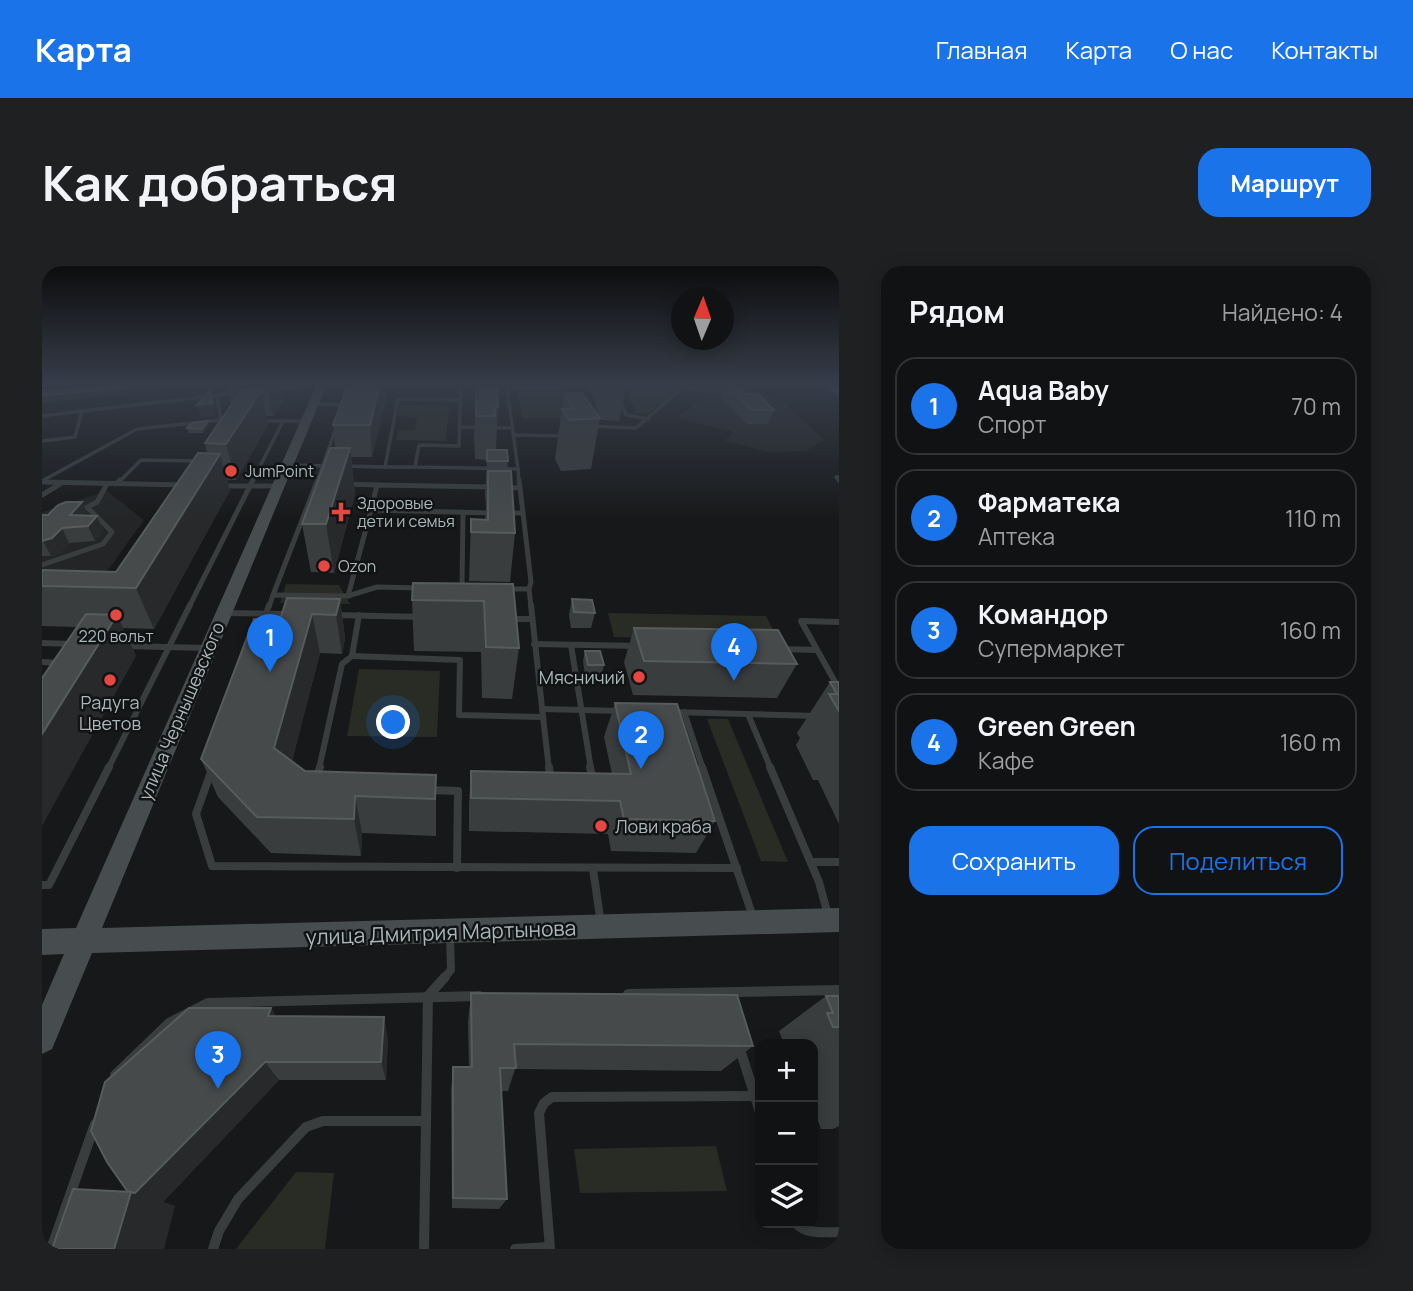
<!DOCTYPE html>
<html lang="ru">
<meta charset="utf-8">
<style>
:root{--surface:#111213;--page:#1e2021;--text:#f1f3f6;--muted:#9c9ea0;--line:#303233;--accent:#1a73e8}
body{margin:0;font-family:Manrope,sans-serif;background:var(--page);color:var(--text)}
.controls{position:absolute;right:21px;bottom:21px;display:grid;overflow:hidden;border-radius:14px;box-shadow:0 4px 18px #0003}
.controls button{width:63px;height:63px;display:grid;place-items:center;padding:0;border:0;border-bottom:2px solid var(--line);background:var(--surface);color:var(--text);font:35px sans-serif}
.compass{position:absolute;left:629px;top:21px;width:63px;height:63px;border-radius:50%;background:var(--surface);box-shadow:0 4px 18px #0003;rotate:2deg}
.you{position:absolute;left:352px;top:457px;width:24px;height:24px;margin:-18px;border:5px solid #fff;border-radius:50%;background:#1a73e8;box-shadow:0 0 0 10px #1a73e833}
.badge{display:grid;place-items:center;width:46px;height:46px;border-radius:50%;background:var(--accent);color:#fff;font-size:23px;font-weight:700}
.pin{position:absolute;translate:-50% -58px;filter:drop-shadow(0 2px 4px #0008)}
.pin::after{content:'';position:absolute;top:37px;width:24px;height:21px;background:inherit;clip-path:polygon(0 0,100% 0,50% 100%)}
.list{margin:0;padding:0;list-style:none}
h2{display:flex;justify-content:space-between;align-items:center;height:91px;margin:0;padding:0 28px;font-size:30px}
h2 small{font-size:23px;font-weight:400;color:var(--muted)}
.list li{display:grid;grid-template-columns:46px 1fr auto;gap:21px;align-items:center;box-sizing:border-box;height:98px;margin:0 14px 14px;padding:0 14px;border:2px solid var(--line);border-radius:21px}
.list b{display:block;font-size:26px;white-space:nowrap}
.list p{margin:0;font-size:23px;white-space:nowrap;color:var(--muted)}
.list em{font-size:23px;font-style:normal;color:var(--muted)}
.actions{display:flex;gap:14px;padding:21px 28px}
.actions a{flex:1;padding:16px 0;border:2px solid var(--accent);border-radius:21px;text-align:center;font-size:24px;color:var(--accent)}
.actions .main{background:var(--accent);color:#fff}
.icon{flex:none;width:38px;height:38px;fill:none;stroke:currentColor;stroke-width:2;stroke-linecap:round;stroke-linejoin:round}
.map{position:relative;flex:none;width:797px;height:983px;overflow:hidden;border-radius:21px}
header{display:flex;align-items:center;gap:42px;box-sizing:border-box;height:98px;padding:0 35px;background:var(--accent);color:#fff}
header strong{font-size:33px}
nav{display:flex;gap:38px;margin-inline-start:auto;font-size:24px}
.intro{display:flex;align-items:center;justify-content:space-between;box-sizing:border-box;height:168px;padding:0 42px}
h1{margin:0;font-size:49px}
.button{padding:18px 32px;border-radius:21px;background:var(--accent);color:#fff;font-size:24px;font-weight:700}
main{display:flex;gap:42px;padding:0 42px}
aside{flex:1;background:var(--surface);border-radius:21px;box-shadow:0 4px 18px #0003}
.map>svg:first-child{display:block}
</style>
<header>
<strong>Карта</strong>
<nav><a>Главная</a><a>Карта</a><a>О нас</a><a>Контакты</a></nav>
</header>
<div class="intro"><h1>Как добраться</h1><a class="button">Маршрут</a></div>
<main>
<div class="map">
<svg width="797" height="983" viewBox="0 0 797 983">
<rect width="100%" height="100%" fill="#171819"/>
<g fill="#232526">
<path d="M675 119 738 132 782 174 764 185 728 186 683 175 691 166 635 152Z"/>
<path d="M65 225 102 254 63 308 0 307V246Z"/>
</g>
<g fill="#282c24">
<path d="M135 118H155L156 120 0 137V132Z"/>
<path d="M582 118H640L606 148 594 147Z"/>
<path d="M476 125H524L531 152H480Z"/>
<path d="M358 139 407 140 404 175 354 174 356 164H373L375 151 356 150Z"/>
<path d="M244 318 297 319 308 338 238 337Z"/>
<path d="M566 347 724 350 736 374 572 371Z"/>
<path d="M317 403 398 405 395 471 305 470Z"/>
<path d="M665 453H686L746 596 719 595Z"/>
<path d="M674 880 685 925 538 927 532 883Z"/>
<path d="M254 906 292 907 283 983H194Z"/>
</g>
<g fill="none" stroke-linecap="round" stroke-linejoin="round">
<g stroke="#393d3e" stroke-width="3.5">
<path d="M419 118 417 180 377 179 373 201 476 203 465 122H517L530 119"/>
<path d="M571 118 584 149 607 153"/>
<path d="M643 121 666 126"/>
<path d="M231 123 280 118"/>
<path d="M271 138 302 139"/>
<path d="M40 145 195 127"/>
<path d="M0 150 40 145 33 171 0 175"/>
<path d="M216 155H264"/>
<path d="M548 160 594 162 645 118"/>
<path d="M417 161 469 162"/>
<path d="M471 169 523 170"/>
<path d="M245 199 290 200"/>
<path d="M302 200 343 201 356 133 418 134"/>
<path d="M343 201H373"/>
<path d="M476 203 477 216"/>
<path d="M797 211H794L797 215"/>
<path d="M0 215 95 163 179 154 175 131"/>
<path d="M77 216 99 194 157 195"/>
<path d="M210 216 241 155"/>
<path d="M275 216 295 159"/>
</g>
<g stroke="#393d3e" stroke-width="5">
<path d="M477 214 478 222"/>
<path d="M0 216 144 219"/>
<path d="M74 218 78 214"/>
<path d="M274 218 276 214"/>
<path d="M304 218 335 219"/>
<path d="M180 220H235"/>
<path d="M463 221 478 222 481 247"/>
<path d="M0 229 18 218"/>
<path d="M44 242 55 236 65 218"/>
<path d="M329 244 335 219 451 221"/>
<path d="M465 247H481L489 316 487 323"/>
<path d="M0 299 61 278 70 266 46 242"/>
<path d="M420 322 421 246"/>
<path d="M463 323H487L489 341"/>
<path d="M231 329 274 218H282"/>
<path d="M306 330 329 244 450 247"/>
<path d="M147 341 211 214"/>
<path d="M227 341 231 329 306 330 335 321 378 322"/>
</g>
<g stroke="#393d3e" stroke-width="6">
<path d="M181 347 246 348"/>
<path d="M293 349 379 351"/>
<path d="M464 353H490"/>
<path d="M797 356 759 355 797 423"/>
<path d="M220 360 227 339"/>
<path d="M0 377 31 378"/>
<path d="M492 378 597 380"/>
<path d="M529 379 549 503"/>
<path d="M81 380 165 382"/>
<path d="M738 383 775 384"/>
<path d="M310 390 418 394 417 449 501 451 489 339"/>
<path d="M0 396 17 397"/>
<path d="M500 443 580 445"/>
<path d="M630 446 776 450"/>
<path d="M642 446 661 503"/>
<path d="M706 448 729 503"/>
<path d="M501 451 507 503"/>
<path d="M66 503 148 339"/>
<path d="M277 503 300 398 310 390 317 349"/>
</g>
<g stroke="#393d3e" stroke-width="8">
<path d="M278 501 276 508 279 511"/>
<path d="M507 501 508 513"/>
<path d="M548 501 551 517"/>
<path d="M660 501 711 651"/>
<path d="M728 501 777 616 786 649"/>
<path d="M170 503 154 548 170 600 695 602"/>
<path d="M387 524 416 525 415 602"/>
<path d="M769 596H797"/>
<path d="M551 603 559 658"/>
<path d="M0 619H7L67 501"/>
<path d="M402 712 409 704 408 670"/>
</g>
<g stroke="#393d3e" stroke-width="10">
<path d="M586 728 797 724"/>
<path d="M697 780 718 846"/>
<path d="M73 809 127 757 166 737 437 730"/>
<path d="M754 957C764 969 783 966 797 966"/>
<path d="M9 983 53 858"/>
<path d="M171 983 177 965 196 933 264 861 281 855H384"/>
<path d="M382 983 386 730 403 711"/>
<path d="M473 983 507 981"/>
<path d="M508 983 497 847 502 837 510 831 714 830"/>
</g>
<g fill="#474d4e" fill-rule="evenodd">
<path d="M275 118H285L60 662 797 642V666L50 687 10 783 0 788V739L22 688 0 689V663L34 662Z"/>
<path d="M780 118H791L797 123V131Z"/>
</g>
<path fill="#555c5d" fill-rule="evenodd" d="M72 118H110L105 121 0 131V125Z"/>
</g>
<g fill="#3a3d3e">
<path d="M184 118H239L242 134 231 150H224L226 159 194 214H185L188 224 112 363 81 362 94 390 35 361 0 360V304L74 306 165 187 163 177 189 140Z"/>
<path d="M338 118H345L346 124 330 191H309L313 228 292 307 269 306 260 258 293 182 291 159Z"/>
<path d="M435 118H456V141L454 184 466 195 465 205 473 267 468 316 427 315 429 253 443 254 444 241 443 229 445 194 433 193 432 169Z"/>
<path d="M546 118H584L577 155 559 154 558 152 549 203 519 205 513 193 522 128 558 152Z"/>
<path d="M682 118H718L707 128 732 144 726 158H704L678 130Z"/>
<path d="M167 160 161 167H146L145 162Z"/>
<path d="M0 249 55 250 61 265 53 275 27 277 18 287 9 290H0Z"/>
<path d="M471 318 477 382 470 433 440 432 439 386 372 385 370 334Z"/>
<path d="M298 333 303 372 300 388 278 387 250 495 263 505 394 509V570L320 567 319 590 229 587 176 531 159 493 238 354Z"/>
<path d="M530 333 553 347 549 362H529L527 349Z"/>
<path d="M592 362 755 398 735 432 591 429 582 396Z"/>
<path d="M543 385 562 399 559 410 543 409 541 395Z"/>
<path d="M788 416H797V558L776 514H771L754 479 758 472 755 467Z"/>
<path d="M573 437 673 555 654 587 569 585 566 568 427 565V538L429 505 570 508 562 471Z"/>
<path d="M429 727 711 780 679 805 473 803 466 825H459L465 933 457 943 410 942 409 824 411 801H427L426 756Z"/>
<path d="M784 730H797V860L791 863H779L776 855H771V778H742L737 765Z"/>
<path d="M234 751 346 772 344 814H237L121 936 133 940 86 926Z"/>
</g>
<g fill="#27292a">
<path d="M226 118H239L242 134 231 150 225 119Z"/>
<path d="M338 118H345L346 124 330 191 328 159Z"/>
<path d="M708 118H718L700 135 698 128Z"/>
<path d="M168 124 174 150 159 152 155 139Z"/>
<path d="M219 125 226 159 194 214 184 178Z"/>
<path d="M166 155 167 160 161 167 160 163Z"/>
<path d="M308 182 313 228 292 307 284 258Z"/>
<path d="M178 188 188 224 112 363 94 322Z"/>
<path d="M40 236 47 251 28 249Z"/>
<path d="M55 250 61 265 53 275 46 260Z"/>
<path d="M20 262 27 277 18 287 9 290 1 275Z"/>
<path d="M298 333 303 372 300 388 294 349Z"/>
<path d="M270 348 278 387 243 521 232 482Z"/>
<path d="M75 349 94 390 0 560V468Z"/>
<path d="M313 530 320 567 319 590 312 553Z"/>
<path d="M229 742 242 763 226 750Z"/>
<path d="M342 751 346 772 344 814 339 796Z"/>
<path d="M223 796 237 814 121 936 133 940 122 983H72L89 926Z"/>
</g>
<g fill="#464a4b" stroke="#565b5c" stroke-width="2">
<path d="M306 118H338L328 159H291Z"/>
<path d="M684 118H708L698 128H716L732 144H709Z"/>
<path d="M168 124 171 137 155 139Z"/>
<path d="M455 124 456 141H453V150H434V127Z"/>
<path d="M199 125H219L184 178 163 177Z"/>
<path d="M540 127 558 152 527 154 520 143H532L522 128Z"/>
<path d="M166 155 160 163 145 162 150 157Z"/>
<path d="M288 182H308L284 258H260Z"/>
<path d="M445 184H465L466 195H445Z"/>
<path d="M156 187 178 188 94 322 0 320V304L74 306Z"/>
<path d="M446 205H469L473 267 429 266V253L446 254Z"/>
<path d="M24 236H40L28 249 55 250 46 260 20 262 10 272 0 275V249H6L16 239Z"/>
<path d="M371 317 471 318 477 382 444 381 442 335 370 334Z"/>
<path d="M245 332 298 333 294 349 270 348 232 482 263 505 394 509 393 533 313 530 312 553 215 551 159 493 212 353 238 354Z"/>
<path d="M530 333 550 334 553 347 532 346Z"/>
<path d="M44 348 75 349 0 468V412Z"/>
<path d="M592 362 736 364 755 398 602 395Z"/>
<path d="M543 385H558L562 399H546Z"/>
<path d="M788 416H797V445L787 428H795Z"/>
<path d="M573 437 635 438 673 555 582 553 578 535 429 532V505L589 508Z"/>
<path d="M429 727 695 729 711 780 472 778 474 802H458L465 933 411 932V801H430Z"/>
<path d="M784 730H797V761H791L785 747H791Z"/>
<path d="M147 742H229L226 750 342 751 339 796H223L93 927 86 926 65 896 49 865 63 816Z"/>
<path d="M31 923 89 926 72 983H10Z"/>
</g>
<linearGradient id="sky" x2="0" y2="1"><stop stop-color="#0d0d0e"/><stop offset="0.46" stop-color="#363d49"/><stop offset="1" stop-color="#363d49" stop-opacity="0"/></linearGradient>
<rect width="797" height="256" fill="url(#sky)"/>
<g fill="#e54743" stroke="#121314" stroke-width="2.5">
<circle cx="189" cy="205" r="7"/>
<path d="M295.5 235.5h7v7h7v7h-7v7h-7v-7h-7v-7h7z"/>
<circle cx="282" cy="300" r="7"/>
<circle cx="74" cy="349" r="7"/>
<circle cx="597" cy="411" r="7"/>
<circle cx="68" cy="414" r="7"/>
<circle cx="559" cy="560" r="7"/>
</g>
<g text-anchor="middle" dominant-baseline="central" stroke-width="5" stroke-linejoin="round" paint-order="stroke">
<g font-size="16" fill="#aab7b8" stroke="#121314" text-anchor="start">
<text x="203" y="205">JumPoint</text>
<text x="315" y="237">Здоровые<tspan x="315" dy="18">дети и семья</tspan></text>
<text x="296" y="300">Ozon</text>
<text x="74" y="370" text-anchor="middle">220 вольт</text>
</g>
<g font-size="18" fill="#aab7b8" stroke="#121314" text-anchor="end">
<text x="583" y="411">Мясничий</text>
<text x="68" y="436" text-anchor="middle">Радуга<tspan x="68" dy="21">Цветов</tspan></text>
<text x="573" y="560" text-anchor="start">Лови краба</text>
</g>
<g font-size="18" fill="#aab7b8" stroke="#121314">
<text transform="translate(139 445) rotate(-67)">улица Чернышевского</text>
</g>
<g font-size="21" fill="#aab7b8" stroke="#121314">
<text transform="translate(399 666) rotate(-2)">улица Дмитрия Мартынова</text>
</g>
</g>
</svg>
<div class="controls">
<button>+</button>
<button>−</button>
<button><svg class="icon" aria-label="layers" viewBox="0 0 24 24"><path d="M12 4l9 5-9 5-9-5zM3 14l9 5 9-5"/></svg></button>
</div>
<svg class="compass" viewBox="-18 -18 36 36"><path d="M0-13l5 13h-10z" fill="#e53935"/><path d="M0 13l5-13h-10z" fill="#9c9ea0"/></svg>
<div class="you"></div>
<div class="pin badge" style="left:228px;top:406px">1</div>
<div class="pin badge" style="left:599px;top:503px">2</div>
<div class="pin badge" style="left:176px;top:823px">3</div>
<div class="pin badge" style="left:692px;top:415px">4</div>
</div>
<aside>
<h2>Рядом<small>Найдено: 4</small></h2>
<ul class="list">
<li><span class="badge">1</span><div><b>Aqua Baby</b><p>Спорт</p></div><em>70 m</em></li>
<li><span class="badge">2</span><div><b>Фарматека</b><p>Аптека</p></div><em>110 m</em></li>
<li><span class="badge">3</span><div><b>Командор</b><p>Супермаркет</p></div><em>160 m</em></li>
<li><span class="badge">4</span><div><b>Green Green</b><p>Кафе</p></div><em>160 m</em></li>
</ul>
<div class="actions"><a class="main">Сохранить</a><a>Поделиться</a></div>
</aside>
</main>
